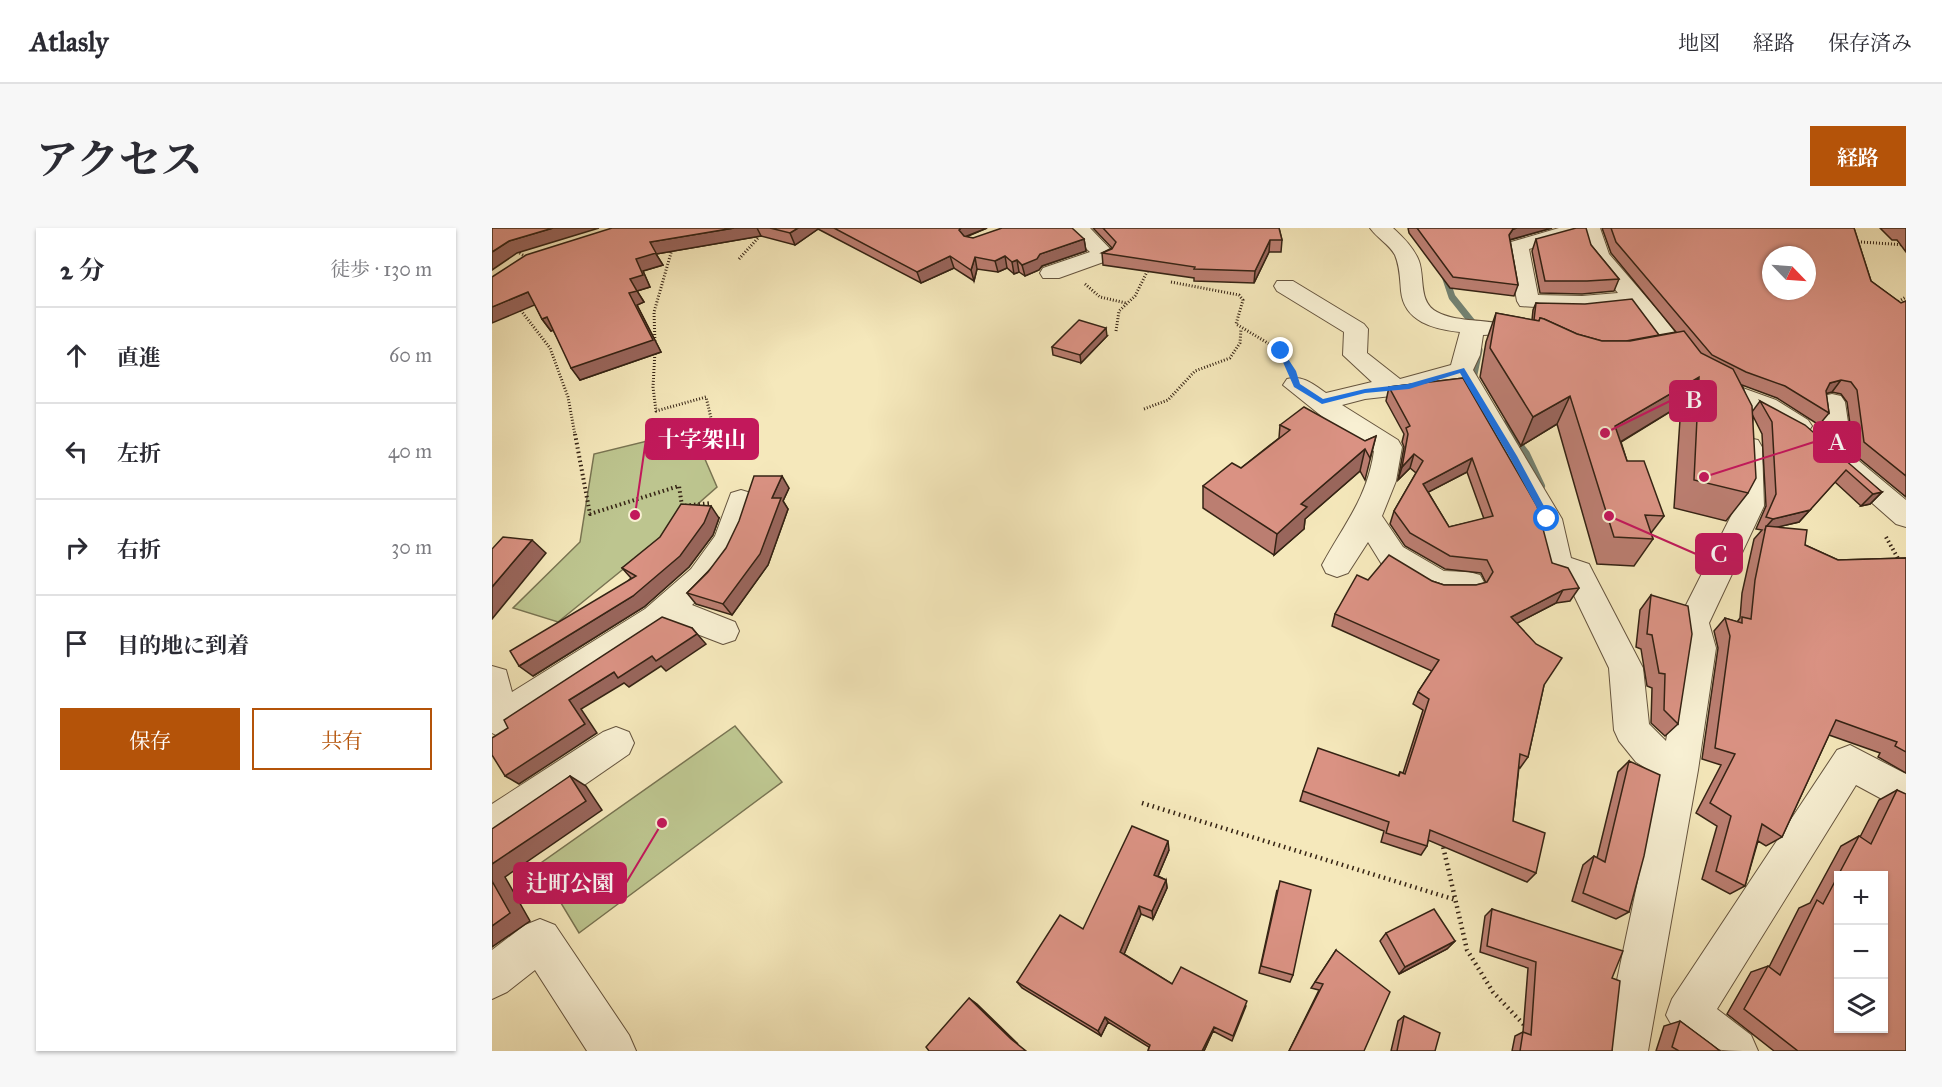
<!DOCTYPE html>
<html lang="ja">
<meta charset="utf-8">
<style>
:root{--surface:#fff;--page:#f7f7f7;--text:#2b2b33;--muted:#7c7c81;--line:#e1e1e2;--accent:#b45309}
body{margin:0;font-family:"IM FELL Great Primer","Noto Serif JP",serif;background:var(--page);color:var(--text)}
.controls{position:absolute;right:18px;bottom:18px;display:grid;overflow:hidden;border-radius:0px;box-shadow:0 2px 4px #0004}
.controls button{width:54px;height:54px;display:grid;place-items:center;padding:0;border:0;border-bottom:2px solid var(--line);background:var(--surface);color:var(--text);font:30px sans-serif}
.compass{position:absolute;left:1270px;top:18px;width:54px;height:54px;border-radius:50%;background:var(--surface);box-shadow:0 2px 4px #0004;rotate:115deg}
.stop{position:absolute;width:18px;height:18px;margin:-14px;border:4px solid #1a73e8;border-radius:50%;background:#fff}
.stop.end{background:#1a73e8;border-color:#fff;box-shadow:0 2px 6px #0008}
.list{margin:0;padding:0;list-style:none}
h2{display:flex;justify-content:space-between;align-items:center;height:78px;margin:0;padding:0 24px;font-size:26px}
h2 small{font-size:20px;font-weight:400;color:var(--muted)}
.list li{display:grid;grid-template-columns:39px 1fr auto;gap:18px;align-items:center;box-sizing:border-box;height:96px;padding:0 24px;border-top:2px solid var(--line)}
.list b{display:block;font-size:22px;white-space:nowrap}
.list em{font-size:20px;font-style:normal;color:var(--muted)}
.actions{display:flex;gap:12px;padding:18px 24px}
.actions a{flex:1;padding:14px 0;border:2px solid var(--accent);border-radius:0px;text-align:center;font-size:21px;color:var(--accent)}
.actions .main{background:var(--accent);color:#fff}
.icon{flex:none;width:33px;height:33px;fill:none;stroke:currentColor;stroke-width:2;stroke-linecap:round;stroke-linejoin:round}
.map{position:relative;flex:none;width:1414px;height:823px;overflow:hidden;border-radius:0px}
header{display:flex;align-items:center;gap:36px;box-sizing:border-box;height:84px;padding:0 30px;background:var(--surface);border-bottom:2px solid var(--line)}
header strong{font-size:28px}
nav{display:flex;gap:33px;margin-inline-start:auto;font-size:21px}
.intro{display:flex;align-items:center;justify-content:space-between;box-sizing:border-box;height:144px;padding:0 36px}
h1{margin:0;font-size:42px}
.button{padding:15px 27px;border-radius:0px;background:var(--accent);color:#fff;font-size:21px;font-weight:700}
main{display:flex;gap:36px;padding:0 36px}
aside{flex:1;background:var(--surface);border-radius:0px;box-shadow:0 2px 4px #0004}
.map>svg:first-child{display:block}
</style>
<header>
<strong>Atlasly</strong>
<nav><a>地図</a><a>経路</a><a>保存済み</a></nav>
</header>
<div class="intro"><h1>アクセス</h1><a class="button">経路</a></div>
<main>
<aside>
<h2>2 分<small>徒歩 · 130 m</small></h2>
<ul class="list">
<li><svg class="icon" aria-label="ahead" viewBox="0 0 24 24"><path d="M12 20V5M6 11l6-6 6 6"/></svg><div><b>直進</b></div><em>60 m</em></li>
<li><svg class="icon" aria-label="left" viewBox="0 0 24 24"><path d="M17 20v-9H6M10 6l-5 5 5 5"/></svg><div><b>左折</b></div><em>40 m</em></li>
<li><svg class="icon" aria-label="right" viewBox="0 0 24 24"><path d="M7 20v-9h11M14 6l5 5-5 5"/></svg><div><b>右折</b></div><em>30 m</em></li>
<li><svg class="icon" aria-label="arrive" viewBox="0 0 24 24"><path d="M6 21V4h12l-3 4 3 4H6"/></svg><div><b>目的地に到着</b></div></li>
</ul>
<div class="actions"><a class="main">保存</a><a>共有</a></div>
</aside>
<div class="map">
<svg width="1414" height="823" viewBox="0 0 1414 823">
<rect width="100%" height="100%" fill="#f5e8bb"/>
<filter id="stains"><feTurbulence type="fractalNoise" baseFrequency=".00333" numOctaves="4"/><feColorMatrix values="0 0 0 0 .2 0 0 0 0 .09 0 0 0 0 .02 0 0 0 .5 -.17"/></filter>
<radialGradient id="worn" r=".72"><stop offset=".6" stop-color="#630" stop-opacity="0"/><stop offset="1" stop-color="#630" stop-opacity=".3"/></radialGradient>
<g fill="#bdc58f" stroke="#797452" stroke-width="1.5">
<path d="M192 204 203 208 225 259 140 334 66 394 21 380 88 314 102 226Z"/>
<path d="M243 498 290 554 87 705 46 637Z"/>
</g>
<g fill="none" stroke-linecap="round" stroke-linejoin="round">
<g stroke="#738171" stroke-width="7">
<path d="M953 48 960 69 984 99"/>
<path d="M984 155 981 151 987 122"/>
<path d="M1012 196 1020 207"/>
</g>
<path stroke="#738171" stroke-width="8" d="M1019 206 1034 226 1049 258"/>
<defs>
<g id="minor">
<path d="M572 0H598L623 26 620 31 567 50H551L548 45 551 40 598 24Z"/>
<path d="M878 0H901C911 9 922 20 927 33 933 50 926 74 945 84 964 94 988 91 1009 96L1013 101 1009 106 991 107 988 127 981 142 1070 291 1079 330 1097 336 1101 344 1151 440 1157 496 1174 513 1190 420 1185 395 1244 278 1242 219 1246 212 1256 210 1266 212 1270 219 1272 278 1217 395 1224 420 1206 542 1156 823H1110L1168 549 1144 534 1127 513 1122 502 1117 440 1075 353 1055 347 1051 339 1040 291 963 152 917 166 873 171 850 177 906 212 910 219 904 253 890 288 911 319 952 343 977 344 988 347 993 356 988 365 977 368 947 367 936 364 889 335 876 314 856 345 845 349 834 345 830 337C852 296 875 271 882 223L837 194 791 157 795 151C811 147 821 156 834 165L880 154 851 127 852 104 785 63 782 58 785 53H801L872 96 876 101 875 125 908 151 959 137 968 104C942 101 912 94 909 63 908 51 908 39 903 27 897 16 885 10 878 0Z"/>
<path d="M1067 0H1108L1117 26 1167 84 1211 140 1245 158 1284 172 1316 192 1320 198 1316 204 1307 207 1298 204 1266 184 1227 170 1193 152 1137 77 1090 82 1028 78 1025 73 1015 18 1019 14ZM1090 6 1096 28 1126 65 1090 68 1046 67 1037 21Z"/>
<path d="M1340 166 1349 168 1353 174 1361 228 1414 272V299L1404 296 1337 237 1333 230 1327 174 1331 168Z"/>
<path d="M249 262 259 265 263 272C250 318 236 345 200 377L243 394 247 403 243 412 231 416 179 396 19 503 6 508 0 505V438L14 442 20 464 153 381 199 341 223 308 239 265Z"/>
<path d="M124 499 137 504 142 515 137 526 14 611 0 616V576L111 504Z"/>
<path d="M1358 517 1414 546V584L1364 557 1225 781 1259 807 1266 823C1225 823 1192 823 1174 787L1180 771 1345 522Z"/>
<path d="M48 691 63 697 137 807 144 823H95L43 742 15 764 0 771V722L33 697Z"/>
</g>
</defs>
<use href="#minor" stroke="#65543e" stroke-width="2"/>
<g stroke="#352314" stroke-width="3" stroke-dasharray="1 2" stroke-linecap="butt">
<path d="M1369 14 1414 17"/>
<path d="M27 20 26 24 37 31"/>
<path d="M247 31 266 10 265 0"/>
<path d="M679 54 747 67 751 72 744 96 789 123 797 136"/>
<path d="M593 56 608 69 634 75"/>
<path d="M1404 75 1414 69"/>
<path d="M27 80 58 120 76 169 83 207"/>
<path d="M624 103 627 83 643 68 657 40"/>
<path d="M163 116 162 84 181 18"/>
<path d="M163 123 161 159 164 183 214 169 219 190 204 207"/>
<path d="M652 181 676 172 703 143 738 130 748 115 749 101"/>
</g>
<g stroke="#352314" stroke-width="4" stroke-dasharray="1.5 3" stroke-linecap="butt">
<path d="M83 206 98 286 187 258 190 278 219 275"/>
<path d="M203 208 205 206"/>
<path d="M1394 309 1408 334"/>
</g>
<g stroke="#352314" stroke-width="4.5" stroke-dasharray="1.5 4" stroke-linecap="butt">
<path d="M650 575 964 672"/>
<path d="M950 614 975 722 1001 764 1034 799"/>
</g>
<use href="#minor" fill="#f8f0d3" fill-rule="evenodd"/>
</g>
<g fill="#bb7e71" stroke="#352314" stroke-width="1.5" fill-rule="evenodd">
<path d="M120 0H495L474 9 481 10 592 11 594 23 550 38 547 42 533 48 527 44 522 46 515 40 506 44 485 41 482 53 462 40 429 55 326 1 303 17 269 8 164 26 171 37 151 43 158 59 145 63 152 74 145 77 169 124 88 152 61 102 59 103 50 91 43 77Z"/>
<path d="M601 0H787L790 12 789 24H777L762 55 702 53V50L611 37 610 25 620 20Z"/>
<path d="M916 0H1060L1018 12 1026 57 1022 68 958 60 917 5Z"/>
<path d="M1110 0H1362L1379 53 1409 75 1414 73V269L1362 226 1355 174 1349 166 1340 164 1334 165 1337 185 1327 197 1285 170 1250 157 1260 184 1268 173 1390 264 1378 276 1369 278 1343 254 1307 294 1285 299 1313 317 1346 332 1414 330V545L1386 529 1388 525 1337 507 1290 609 1274 618 1266 613 1253 658 1238 666 1210 651 1225 598 1204 585 1229 537 1210 531 1226 420 1222 403 1233 390 1245 394 1248 390 1250 365 1262 311 1270 302 1264 301 1274 278 1270 206 1261 188 1256 265 1234 293 1182 280 1189 177 1129 214 1135 233 1172 288 1159 305 1161 311 1142 338 1105 336 1065 196 1029 218 988 149 994 114 1004 85 1040 92 1041 82 1044 75 1167 107 1184 104 1119 25Z"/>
<path d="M1388 0H1414V24L1405 12H1400Z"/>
<path d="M1044 11 1099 17 1127 51 1122 63 1090 66 1048 65 1040 23Z"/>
<path d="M615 108 589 135 561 127 560 119Z"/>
<path d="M971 150 1060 335 1087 360 1078 373 1064 375 1025 395 1052 457 1036 529 1028 540 1027 539 1021 593 1044 645 1035 654 936 612 935 618 929 627 889 614 892 603 808 573 811 563 906 548 908 544 911 545 931 482 921 476 926 464 940 443 840 398 843 386 876 352 940 353 952 357H984L994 355 989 345 953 341 913 318 898 296 902 283 924 245 918 240 906 252 912 219 910 214 912 206 894 173 897 159ZM975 244 992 291 957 299 936 264Z"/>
<path d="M788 197 873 213 884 208 873 252 868 243 813 291 812 301 782 327 711 280V258L749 240 787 210Z"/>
<path d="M297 260 291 273 296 281 276 337 240 387 204 376 195 365Z"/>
<path d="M227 290 221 307 197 339 152 379 41 448 139 350 130 340Z"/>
<path d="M1159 367 1186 496 1173 508 1159 495 1160 460 1155 458 1149 421 1144 419 1148 382Z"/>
<path d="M1137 533V684L1124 691 1080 673 1091 637 1102 628 1105 630 1126 544Z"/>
<path d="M1405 562 1414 823H1282L1235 786 1259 744 1276 738 1277 739 1307 680 1318 675 1349 618 1367 608 1368 609 1387 572Z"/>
<path d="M677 622 666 648 674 652 675 660 661 691 649 686 632 726 680 756 754 778 740 813 721 803 712 823H656L657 819 616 794 609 808 530 760 525 754 591 701Z"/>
<path d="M785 662 801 747 798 754 767 745Z"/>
<path d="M1000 681 1120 750V823H1020L1023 808 1031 804 1036 740 988 724 993 688Z"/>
<path d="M894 705 963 713 955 721 907 746 888 713Z"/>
<path d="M844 722 872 823H797L827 762 819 760Z"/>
<path d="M912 788 943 823H899L906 793Z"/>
<path d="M1188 793 1228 823H1164L1172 798Z"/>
</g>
<g fill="#99665c" stroke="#352314" stroke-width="1.5">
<path d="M61 0H107L25 25 0 42V24L17 13Z"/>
<path d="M242 0H265L269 8 164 26 171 37 151 43 158 59 145 63 152 74 145 77 169 124 88 152 79 140 137 65 138 51 144 31 158 14Z"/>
<path d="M306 0H326V1L303 17 298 5Z"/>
<path d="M469 0H495L475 8 470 14 467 2Z"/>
<path d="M1025 0H1060L1017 12V7L1021 1Z"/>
<path d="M592 11 594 23 550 38 547 42 533 48 530 37 548 26Z"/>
<path d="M778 12 777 24 762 55 763 43Z"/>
<path d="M458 28 462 40 429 55 425 44Z"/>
<path d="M513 28 515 40 506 44 503 33Z"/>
<path d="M483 29 485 41 482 53 479 42Z"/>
<path d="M525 32 527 44 522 46 520 34Z"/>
<path d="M36 64 45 76 0 95V79Z"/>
<path d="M55 89 64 101 59 103 50 91Z"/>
<path d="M614 100 615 108 589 135 588 127Z"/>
<path d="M1207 149 1189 177 1107 227 1123 198Z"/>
<path d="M1349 152 1340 164 1329 167 1338 155Z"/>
<path d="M1078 168 1065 196 1029 218 1041 189Z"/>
<path d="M873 221 868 243 813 291 812 301 782 327 785 306 809 276Z"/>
<path d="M922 226 918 240 906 252 910 239Z"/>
<path d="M980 230 975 244 927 269 931 256Z"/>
<path d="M290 248 297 260 291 273 296 281 276 337 240 387 231 376Z"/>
<path d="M1390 264 1378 276 1369 278 1381 266Z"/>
<path d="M219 278 227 290 221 307 197 339 152 379 41 448 27 438 141 368Z"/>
<path d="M1318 282 1307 294 1273 302 1274 299 1281 291Z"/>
<path d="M40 312 54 325 0 391V359Z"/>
<path d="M1071 362 1064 375 1012 402 1019 389Z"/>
<path d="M200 400 214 416 174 443 169 438 137 459 132 455 89 481 105 505 27 556 13 548 77 472 122 444Z"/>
<path d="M78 548 94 558 110 582 13 649 38 693 0 719V636Z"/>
<path d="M676 613 677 622 663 655 662 647Z"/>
<path d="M674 652 675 660 661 691 660 683Z"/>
<path d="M647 678 649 686 630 731 628 724Z"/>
<path d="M963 713 955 721 907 746 913 739Z"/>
<path d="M477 770 485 776 526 816 519 811Z"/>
<path d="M613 789 616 794 609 808 606 803Z"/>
<path d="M722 799 721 803 712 823H710Z"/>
</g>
<g fill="#da9283" stroke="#352314" stroke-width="1.5" fill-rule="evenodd">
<path d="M0 0H61L17 13 0 24Z"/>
<path d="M120 0H242L158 14 164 25 144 31 151 47 138 51 145 63 137 65 161 112 79 140 55 89 50 91 36 64 0 79V49L34 27Z"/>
<path d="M278 0H306L298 5Z"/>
<path d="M342 0H469L467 2 472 8 481 10 510 0H580L592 11 548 26 545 31 530 37 525 32 520 34 513 28 503 33 483 29 479 42 458 28 425 44Z"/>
<path d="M611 0H787L790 12H778L763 43 702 41 703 39 610 25 620 21 624 14Z"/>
<path d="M925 0H1025L1021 1 1017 7 1026 57 961 49Z"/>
<path d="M1084 0H1094L1099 17 1127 51 1095 53H1053L1044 11Z"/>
<path d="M1119 0H1362L1379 53 1409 75 1414 73V248L1372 214 1365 162 1359 154 1349 152 1338 155 1334 163 1337 185 1293 158 1254 144 1220 127 1124 14ZM1279 27H1315V63H1279Z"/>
<path d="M1140 71 1167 107 1134 113H1110L1085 106 1052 91 1048 90 1047 93 1042 92 1044 75 1093 76Z"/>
<path d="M1004 85 1047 93 1048 90 1052 91 1085 106 1110 113H1138L1192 103 1209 125 1241 141 1260 178 1264 250 1256 265 1202 252 1207 149 1123 198 1135 233H1152L1172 288 1153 287 1161 311 1122 309 1078 168 1041 189 998 120Z"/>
<path d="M587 92 614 100 588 127 560 119Z"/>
<path d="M971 150 1045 278 1060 335 1076 340 1087 360 1071 362 1019 389 1044 416 1070 430 1052 457 1036 529 1028 526 1021 593 1053 605 1044 645 938 602 935 618 894 605 897 594 811 563 826 520 907 548 908 544 913 546 937 471 926 464 947 432 843 386 865 347 876 352 897 327 940 353 952 357H984L995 354 1001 344 995 332 958 328 918 305 902 283 931 233 922 226 910 239 916 206 914 200 918 198 897 159ZM980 230 1001 288 957 299 931 256Z"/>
<path d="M1268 173 1313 197 1390 264 1381 266 1354 242 1318 282 1281 291 1274 289 1284 266 1280 194Z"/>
<path d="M812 179 873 213 884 208 878 230 873 221 809 276 815 279 785 306 711 258 740 235 749 240 798 202 788 197Z"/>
<path d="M262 248H290L280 270H289L268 326 231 376 195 365 216 344 234 320 247 293Z"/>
<path d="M189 276 219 278 212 295 188 328 141 368 27 438 18 423 144 348 130 340 168 309Z"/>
<path d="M1274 298 1315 302 1313 317 1346 332 1414 330V524L1403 518 1405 514 1344 492 1290 609 1270 596 1253 658 1224 643 1239 588 1218 575 1243 526 1223 520 1238 408 1233 390 1250 395V389L1259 391 1263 352Z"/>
<path d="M11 309 40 312 0 359V321Z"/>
<path d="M1159 367 1196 378 1200 406 1186 496 1172 482 1173 446 1167 445 1160 407 1155 406Z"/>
<path d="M170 389 200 400 205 406 164 433 160 428 126 450 122 444 77 472 93 496 13 548 0 527V510L16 500 12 492Z"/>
<path d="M1137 533 1168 547 1152 628 1137 684 1091 665 1102 628 1113 634Z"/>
<path d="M78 548 94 573 0 636V601Z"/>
<path d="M1405 562 1414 566V823H1306L1252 781 1276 738 1288 747 1325 672 1331 676 1367 608 1379 616ZM1347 648H1392V801H1347Z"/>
<path d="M640 598 676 613 662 647 674 652 660 683 647 678 628 724 680 756 689 739 755 773 741 808 722 799 710 823H656L658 817 613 789 606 803 525 754 568 687 591 701Z"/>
<path d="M0 653 18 685 0 698Z"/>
<path d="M788 653 819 662 801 747 769 738Z"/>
<path d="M942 681 963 713 913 739 894 705Z"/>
<path d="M1000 681 1131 723 1120 750 1128 753 1120 823H1028L1031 804 1039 807 1044 734 995 718Z"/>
<path d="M844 722 898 764 872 823H797L831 756 823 754Z"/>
<path d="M477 770 519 811 534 823H437L434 819Z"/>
<path d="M912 788 948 805 943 823H905Z"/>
<path d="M1188 793 1219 816 1228 823H1187L1180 819Z"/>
</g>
<path fill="#1a73e8" d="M789 120 804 143 808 156 831 171 873 161 916 156 972 140 1025 228 1059 291 1058 293H1052L1017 228 968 145 917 161 873 165 830 176 802 159 786 123Z"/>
<path fill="none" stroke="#c2185b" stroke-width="2" d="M1113 205L1178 173M143 287L154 211M1212 249L1322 214M1117 288L1204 326M170 595L134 655"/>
<g fill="#c2185b" stroke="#f8f0d3" stroke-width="2">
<circle cx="1113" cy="205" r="6"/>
<circle cx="143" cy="287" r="6"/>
<circle cx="1212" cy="249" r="6"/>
<circle cx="1117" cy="288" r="6"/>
<circle cx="170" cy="595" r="6"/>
</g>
<g fill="#c2185b" stroke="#c2185b" stroke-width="2">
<rect x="1178" y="153" width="46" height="40" rx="6"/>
<rect x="154" y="191" width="112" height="40" rx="6"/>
<rect x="1322" y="194" width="46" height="40" rx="6"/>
<rect x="1204" y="306" width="46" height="40" rx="6"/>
<rect x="22" y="635" width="112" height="40" rx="6"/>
</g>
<g font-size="22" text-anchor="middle" font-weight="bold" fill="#fff">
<text x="1201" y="180">Ｂ</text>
<text x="210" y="219">十字架山</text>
<text x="1345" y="222">Ａ</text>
<text x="1227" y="334">Ｃ</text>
<text x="78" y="663">辻町公園</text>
</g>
<rect width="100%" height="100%" filter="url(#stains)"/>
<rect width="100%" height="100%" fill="url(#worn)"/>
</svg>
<div class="controls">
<button>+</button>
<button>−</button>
<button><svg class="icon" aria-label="layers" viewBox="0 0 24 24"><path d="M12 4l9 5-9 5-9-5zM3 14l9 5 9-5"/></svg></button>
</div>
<svg class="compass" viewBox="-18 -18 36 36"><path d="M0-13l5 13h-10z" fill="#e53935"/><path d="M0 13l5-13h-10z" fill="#7c7c81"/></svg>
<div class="stop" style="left:1055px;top:291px"></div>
<div class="stop end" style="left:789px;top:123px"></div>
</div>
</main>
